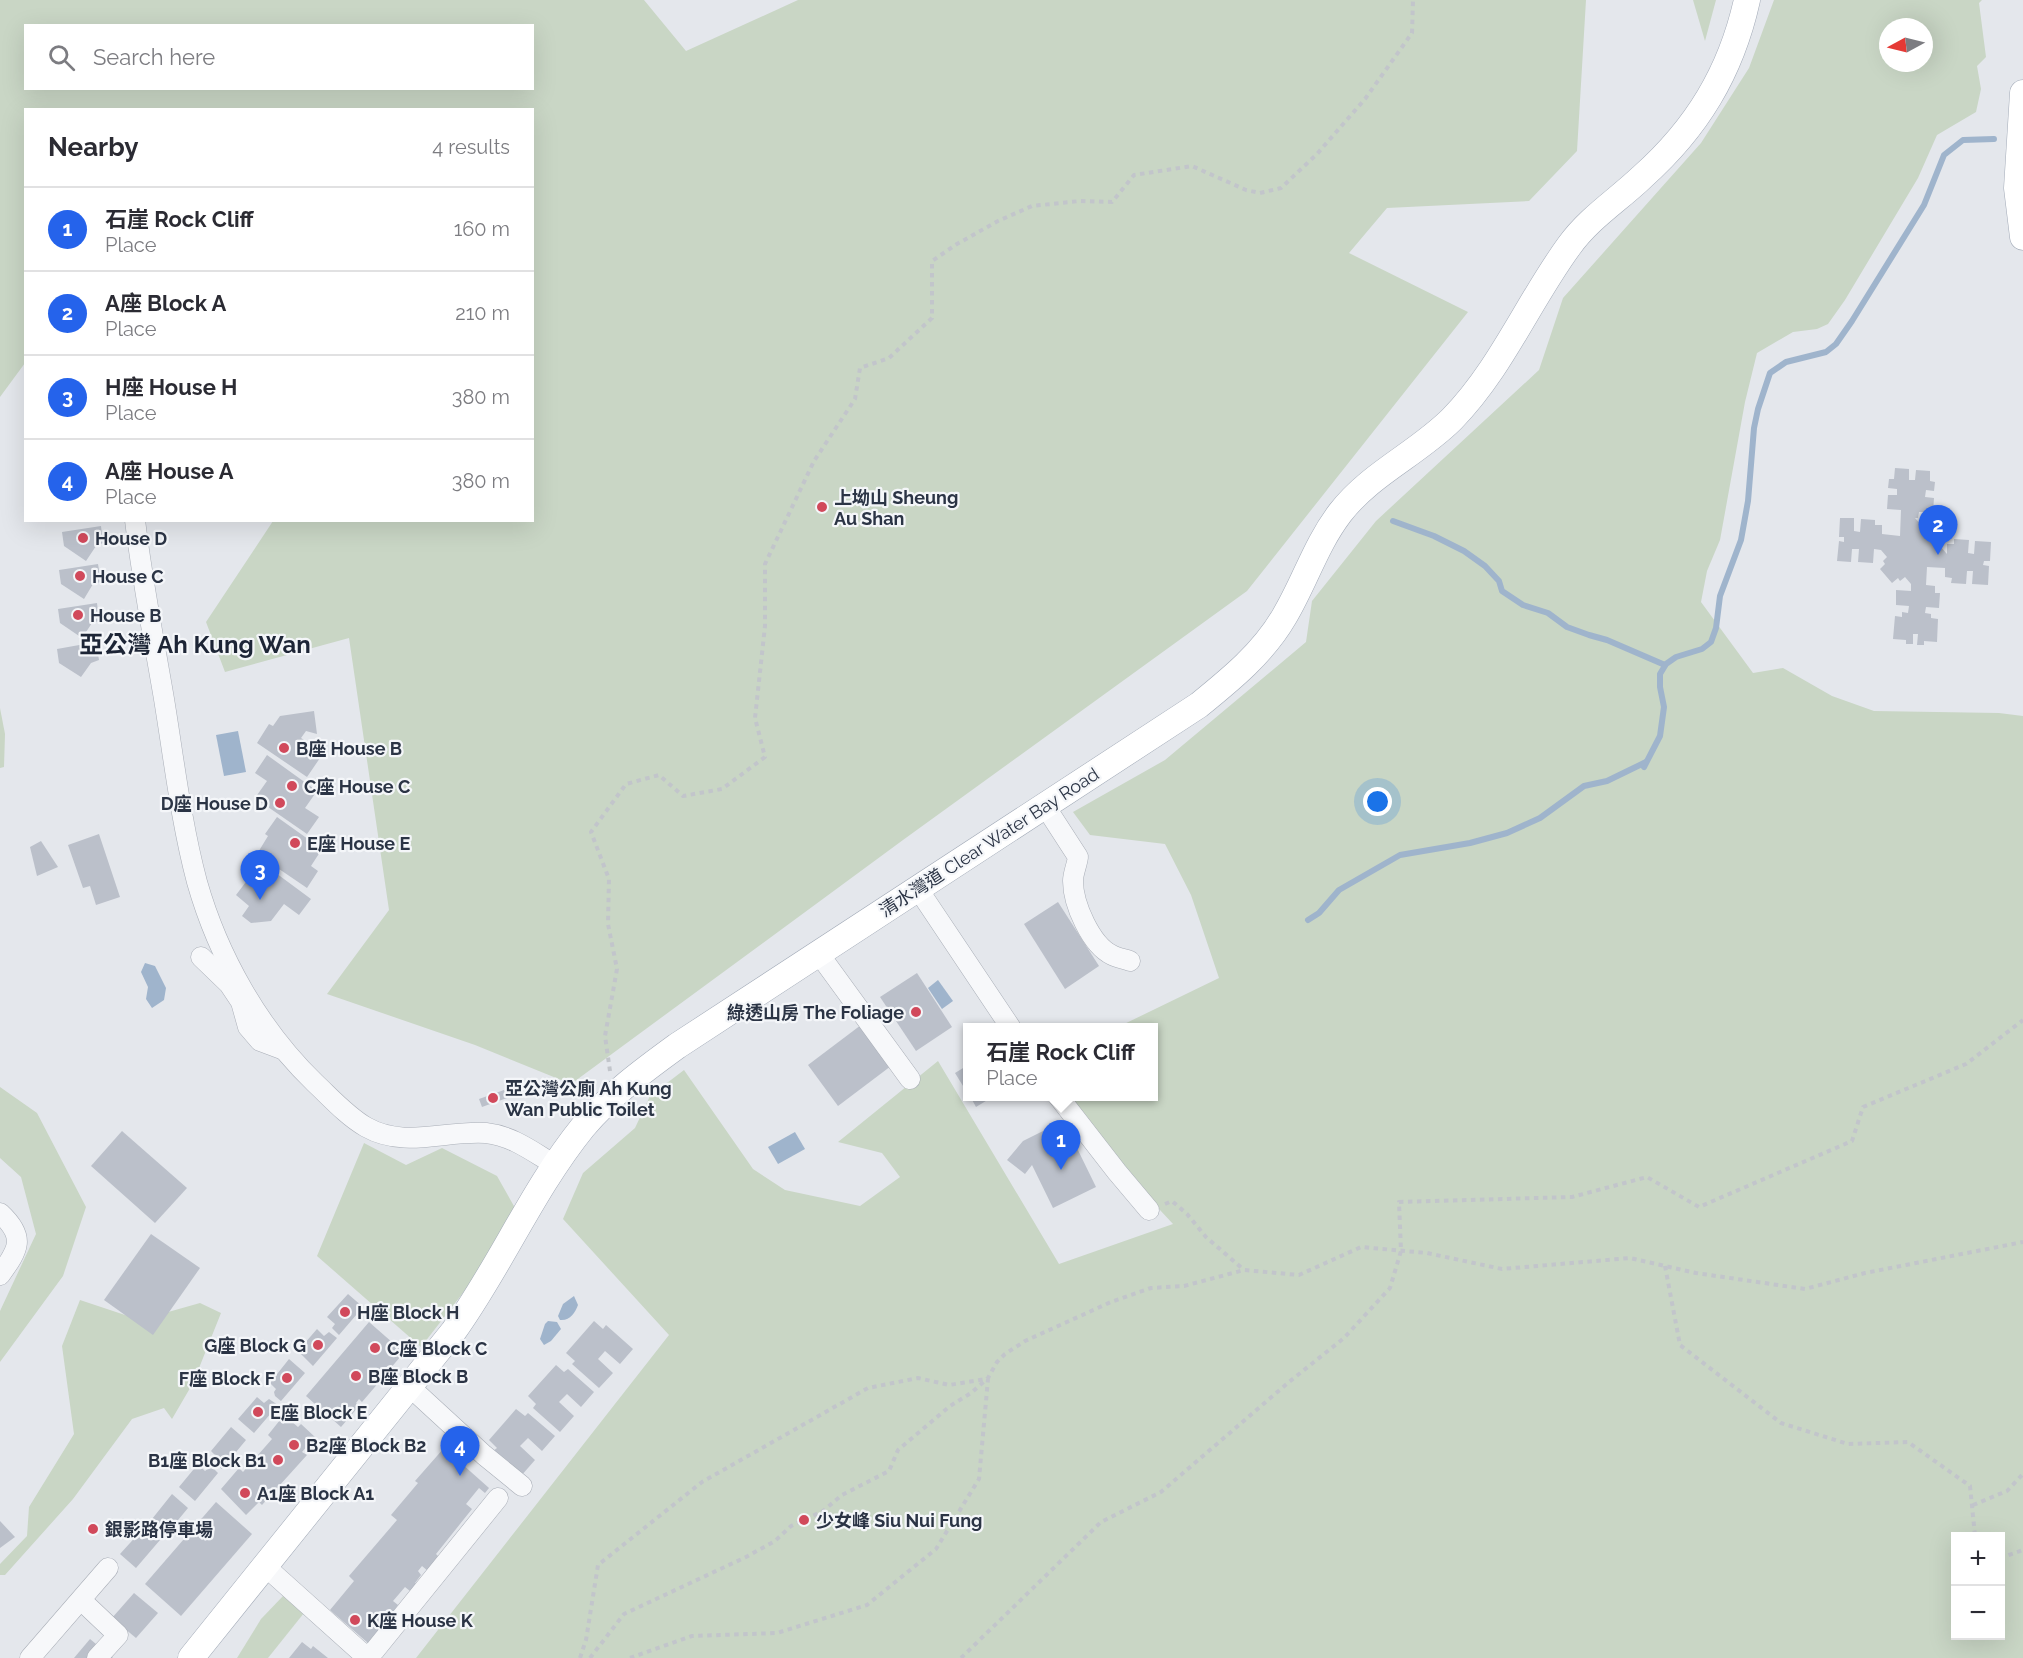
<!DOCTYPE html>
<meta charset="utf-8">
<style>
:root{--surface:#fff;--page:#f2f2f3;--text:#2b2b33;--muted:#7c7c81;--line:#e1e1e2;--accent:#2563eb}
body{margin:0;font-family:Raleway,"Noto Sans TC",sans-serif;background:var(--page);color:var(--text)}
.controls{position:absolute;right:18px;bottom:18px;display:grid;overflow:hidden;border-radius:0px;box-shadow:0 6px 24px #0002}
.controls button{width:54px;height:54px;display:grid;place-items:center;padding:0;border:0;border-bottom:2px solid var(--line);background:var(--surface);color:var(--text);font:30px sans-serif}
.compass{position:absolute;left:1879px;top:18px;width:54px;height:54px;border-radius:50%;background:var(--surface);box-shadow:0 6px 24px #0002;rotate:263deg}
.you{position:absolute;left:1378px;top:802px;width:21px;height:21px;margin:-15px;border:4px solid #fff;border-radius:50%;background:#1a73e8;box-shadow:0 0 0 9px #1a73e833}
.badge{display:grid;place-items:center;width:39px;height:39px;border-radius:50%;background:var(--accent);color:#fff;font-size:20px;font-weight:700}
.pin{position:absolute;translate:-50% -50px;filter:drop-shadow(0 2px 3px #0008)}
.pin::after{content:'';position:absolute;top:32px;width:21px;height:18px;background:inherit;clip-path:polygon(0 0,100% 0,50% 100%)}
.popup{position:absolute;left:963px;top:1023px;width:195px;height:78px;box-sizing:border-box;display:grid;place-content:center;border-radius:0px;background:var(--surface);filter:drop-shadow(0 2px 4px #0005);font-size:20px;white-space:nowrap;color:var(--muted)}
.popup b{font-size:22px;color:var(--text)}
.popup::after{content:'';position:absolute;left:50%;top:100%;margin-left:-12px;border:12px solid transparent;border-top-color:var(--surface)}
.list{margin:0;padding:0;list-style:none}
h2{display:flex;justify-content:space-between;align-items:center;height:78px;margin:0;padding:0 24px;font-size:26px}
h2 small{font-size:20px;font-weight:400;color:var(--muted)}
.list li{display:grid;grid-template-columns:39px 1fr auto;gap:18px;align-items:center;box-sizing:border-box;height:84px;padding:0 24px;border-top:2px solid var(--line)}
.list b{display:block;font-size:22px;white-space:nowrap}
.list p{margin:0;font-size:20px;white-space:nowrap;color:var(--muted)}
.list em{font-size:20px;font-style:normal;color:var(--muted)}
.icon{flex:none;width:33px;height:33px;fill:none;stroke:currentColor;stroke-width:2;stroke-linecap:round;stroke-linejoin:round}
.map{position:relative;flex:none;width:2023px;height:1658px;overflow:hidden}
.search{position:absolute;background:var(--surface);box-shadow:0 6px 24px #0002;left:24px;top:24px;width:510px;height:66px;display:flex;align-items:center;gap:15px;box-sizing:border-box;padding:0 21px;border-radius:0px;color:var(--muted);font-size:22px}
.panel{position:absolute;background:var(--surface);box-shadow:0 6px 24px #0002;left:24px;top:108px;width:510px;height:414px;border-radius:0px}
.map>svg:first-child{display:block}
</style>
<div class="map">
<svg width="2023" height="1658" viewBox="0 0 2023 1658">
<rect width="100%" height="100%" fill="#e4e7ec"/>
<g fill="#c9d6c5" fill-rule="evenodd">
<path d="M0 0H644L686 51 798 0H1586L1577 151 1529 201 1387 208 1349 253 1468 312 1247 591 903 840 571 1084 475 1045 327 994 389 910 349 638 225 672 206 622 273 521 532 520V110H26L25 363 0 397ZM26 26H532V88H26Z"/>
<path d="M1693 0H1716L1705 41Z"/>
<path d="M1774 0H1982L1979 3 1986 57 1977 66 1981 89 1976 112 1937 135 1918 178 1845 300 1828 324 1817 329 1793 332 1757 353 1745 402 1720 540 1707 571 1701 602 1753 673 1783 668 1832 696 1874 711 1999 713 2023 716V1658H416L669 1335 563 1219 583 1173 635 1128 650 1096 684 1070 753 1169 785 1190 860 1206 900 1177 882 1153 838 1142 938 1061 1059 1264 1173 1224 1120 1167 1072 1097 1154 1096V1028L1118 1027 1219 978 1191 895 1165 844 1090 835 1073 812 1165 760 1306 642 1312 601 1376 521 1539 370 1563 298 1701 143 1749 68ZM1888 27H1924V63H1888ZM1956 1536H2000V1636H1956Z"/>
<path d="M0 708 5 734 4 767 0 768Z"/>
<path d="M0 1087 37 1113 86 1207 63 1276 0 1362V1311L36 1234 21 1177 0 1158Z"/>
<path d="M364 1143 406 1165 442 1148 497 1176 515 1208 473 1280 421 1347 317 1256Z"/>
<path d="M80 1300 140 1320 200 1303 221 1313 193 1383 172 1419 164 1408 132 1419 73 1499 5 1575H0V1564L27 1536 29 1507 74 1434 62 1346Z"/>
<path d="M284 1595 304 1613 268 1658H237L261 1619Z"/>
</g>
<g fill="#9fb4cc">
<path d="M238 731 246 772 224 776 216 735Z"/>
<path d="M145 963 155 966 166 988 164 1000 152 1008 146 999 148 987 141 972Z"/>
<path d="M938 980 953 1001 942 1009 928 988Z"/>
<path d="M795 1132 805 1149 778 1164 768 1147Z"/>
<path d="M574 1296 578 1305C575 1313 570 1321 560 1320L558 1316 563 1304Z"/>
<path d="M548 1321 557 1322 561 1329 551 1341 544 1345 540 1339 545 1324Z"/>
</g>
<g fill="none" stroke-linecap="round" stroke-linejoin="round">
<g stroke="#9fb4cc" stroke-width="6">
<path d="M1393 521 1434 536 1464 551 1485 566 1499 581 1502 591 1523 605 1548 613 1567 627 1589 635 1607 640 1665 665"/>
<path d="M1644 767 1660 736 1664 707 1660 687V674L1666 664 1676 657 1702 649 1711 642 1716 628 1720 596 1741 540 1748 501 1754 428 1758 409 1770 373 1786 362 1826 352 1836 344 1852 321 1924 205 1944 155 1963 140 1994 139"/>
<path d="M1308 920 1319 913 1339 890 1400 855 1470 843 1507 833 1540 818 1584 786 1607 781 1646 762"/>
</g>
</g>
<g fill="#bbc0ca">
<path d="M1895 468 1909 469V480H1915L1916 470 1930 471V481L1935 482 1934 491 1926 490 1925 497 1934 498 1933 512H1919L1918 518H1915L1922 526 1927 522 1929 525 1935 520 1947 534 1941 539 1944 542 1940 546 1947 554V544H1954V539L1969 540 1968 553 1974 554 1975 541 1991 542 1990 561H1984L1983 565 1989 566 1988 585 1972 584 1973 571H1967L1966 584 1951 583 1952 578 1945 577V568L1927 567 1926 585 1935 586V593H1940L1939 608 1926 607 1925 613 1931 614V618L1938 619 1937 642 1924 641V645H1917L1918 634H1913V644H1906V640L1893 639 1895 616 1902 617V612L1908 613 1909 606 1896 605V590L1911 591V584L1905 577 1900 581 1898 578 1892 583 1880 569 1885 564 1883 561 1887 557 1881 550 1874 549 1873 563 1858 562 1859 549H1852L1851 562 1837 561 1839 541 1844 542V537H1839L1840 518H1854V531L1860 532 1861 519 1875 520V525H1882V534L1900 536 1901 510 1887 509 1888 495H1897V489L1888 488 1889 479H1894Z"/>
<path d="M101 526 103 543 96 546 86 561 64 546 62 532Z"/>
<path d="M98 564 101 582 93 584 84 599 61 584 59 570Z"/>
<path d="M97 603 99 621 92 623 82 638 60 623 58 609Z"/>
<path d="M96 642 99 660 91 663 81 677 59 663 57 649Z"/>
<path d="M314 711 317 734 306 731 301 738 316 748 312 753 320 758 307 777 257 743 269 724 273 726 280 716Z"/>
<path d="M267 755 317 791 305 808 319 817 307 834 255 798 267 781 255 773Z"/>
<path d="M277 817 322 849 311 866 318 871 307 888 257 854 268 836 265 834Z"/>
<path d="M99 834 120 897 96 905 90 886 83 888 68 845Z"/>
<path d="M41 841 58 867 37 876 30 847Z"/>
<path d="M261 862 311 899 299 915 284 904 271 921 251 923 242 916 249 906 236 895Z"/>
<path d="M1058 902 1099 966 1065 989 1024 924Z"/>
<path d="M917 973 952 1027 916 1051 880 997Z"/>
<path d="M861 1025 891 1066 838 1106 808 1065Z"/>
<path d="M968 1065V1094L955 1073Z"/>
<path d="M504 1090 507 1098 482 1107 479 1099Z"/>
<path d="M970 1096H994L976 1107Z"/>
<path d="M122 1131 187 1188 155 1223 91 1166Z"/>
<path d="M1043 1131 1054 1154 1075 1144 1096 1187 1053 1208 1032 1165 1025 1174 1007 1160 1023 1141Z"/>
<path d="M151 1234 200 1268 153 1335 104 1300Z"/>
<path d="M348 1294 363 1307 339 1335 332 1328 335 1324 327 1317Z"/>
<path d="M594 1321 603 1329 606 1325 633 1349 620 1364 605 1351 598 1359 613 1373 599 1388 572 1364 575 1361 566 1353Z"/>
<path d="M369 1322 401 1350 398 1353 401 1356 383 1377 380 1374 377 1378 380 1381 362 1402 359 1399 356 1403 359 1406 341 1427 306 1396Z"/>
<path d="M317 1329 324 1336 329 1332 337 1338 313 1366 298 1351Z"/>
<path d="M289 1359 305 1373 281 1401 275 1396 274 1392 276 1389 270 1383Z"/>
<path d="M556 1365 564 1372 568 1369 594 1392 581 1407 567 1394 559 1402 574 1416 560 1432 533 1408 536 1404 528 1396Z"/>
<path d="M257 1397 264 1403 269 1399 278 1405 254 1433 238 1419Z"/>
<path d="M516 1409 525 1416 528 1413 555 1436 542 1451 528 1438 520 1446 535 1460 521 1476 493 1451 497 1448 489 1440Z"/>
<path d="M284 1415 298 1427 301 1424 315 1437 302 1452 307 1455 270 1496 262 1505 259 1502 246 1515 221 1489 239 1468 243 1472 272 1439 268 1435Z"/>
<path d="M231 1427 246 1440 222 1469 216 1464 215 1459 217 1457 211 1451Z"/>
<path d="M444 1448 489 1488 485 1493 479 1488 466 1504 472 1509 436 1554 439 1557 428 1571 422 1566 418 1571 421 1575 415 1583 416 1584 410 1591 405 1587 393 1601 398 1605 392 1613 393 1614 368 1643 330 1610 354 1581 349 1576 397 1520 391 1515 418 1483 415 1481Z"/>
<path d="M198 1464 205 1471 209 1468H213L218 1473 195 1501 179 1487Z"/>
<path d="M172 1494 188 1508 164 1537 158 1531 157 1527 159 1524 152 1519Z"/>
<path d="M216 1502 252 1534 181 1616 145 1584Z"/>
<path d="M0 1521 15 1537 0 1548Z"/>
<path d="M140 1532 147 1538 150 1535H154L160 1540 136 1568 120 1554Z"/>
<path d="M134 1593 158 1613 136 1638 112 1618Z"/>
<path d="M90 1639 113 1658H74Z"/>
<path d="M302 1642 311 1649 313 1646 328 1658H289Z"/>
</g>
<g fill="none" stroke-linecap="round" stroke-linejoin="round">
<defs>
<g id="minor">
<path d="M135 520C142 580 154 640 164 699 174 760 181 822 197 882 218 956 259 1029 315 1083 331 1098 347 1116 366 1127 405 1149 445 1130 486 1133 513 1136 533 1152 555 1165"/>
<path d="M1045 806 1078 857C1077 865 1073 873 1073 881 1073 904 1091 945 1112 955 1117 958 1125 959 1130 961"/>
<path d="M918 889 1011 1028"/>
<path d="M819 954 910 1079"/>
<path d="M201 957 229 984 241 1002 248 1027 260 1041 284 1050"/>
<path d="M1058 1096 1117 1172 1149 1210"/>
<path d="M0 1213C26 1237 19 1249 0 1275"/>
<path d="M410 1387 484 1455 522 1486"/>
<path d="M266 1567 363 1654H369L375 1650 498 1498"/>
<path d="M81 1600 118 1635 97 1658"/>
<path d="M30 1658 108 1568"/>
</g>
<g id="major">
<path d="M2023 93 2017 188 2023 237"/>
<path d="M191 1658 453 1332C500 1267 532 1190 583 1127 610 1095 644 1070 677 1046L1199 705C1231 679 1263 653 1284 617 1305 582 1315 546 1340 513 1371 473 1417 454 1452 419 1501 369 1528 302 1569 246 1589 218 1618 200 1642 177 1697 128 1731 72 1747 0"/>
</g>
</defs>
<use href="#minor" stroke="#a9aeb7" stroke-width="21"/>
<use href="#major" stroke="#a3abb8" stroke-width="27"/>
<g stroke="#c2c5cb" stroke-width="4" stroke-dasharray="4.5 4.5" stroke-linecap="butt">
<path d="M610 1071 605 1036 617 969 608 924 609 879 591 832 626 784 659 775 683 796 722 789 765 757 755 718 765 626V564L814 461 855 399 860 368 889 358 932 318V261L957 244 998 221 1032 206 1080 201 1112 202 1134 175 1192 166 1246 190 1260 193 1281 188 1317 154 1365 99 1412 33 1413 0"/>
<path d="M1165 1204 1172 1201 1187 1214 1206 1237 1244 1270"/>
<path d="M1665 1266 1680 1345 1781 1423 1848 1444 1908 1442 1970 1486 1975 1536"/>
<path d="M1973 1505 2007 1491 2023 1474"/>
<path d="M2000 1558 2023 1550"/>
<path d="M580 1658 586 1640 598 1565 702 1482 868 1388 918 1378 949 1385 986 1379"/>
<path d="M590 1658 624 1614 746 1557 775 1541 791 1526 823 1511 842 1495 889 1471 898 1450 950 1406 971 1393 988 1378 997 1362 1005 1354 1025 1341 1111 1302 1151 1288 1184 1286 1244 1270 1299 1275 1361 1247 1427 1253 1502 1269 1630 1258 1696 1273 1805 1289 1865 1273 2023 1242"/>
<path d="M630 1658 692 1636 777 1633 867 1605 936 1549 979 1479 988 1379"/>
<path d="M961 1658 1101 1522 1161 1492 1289 1382 1344 1338 1390 1288 1401 1251 1399 1202 1572 1197 1647 1177 1699 1207 1852 1141 1863 1107 1966 1064 2023 1020"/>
</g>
<use href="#minor" stroke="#f7f8fa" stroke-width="20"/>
<use href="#major" stroke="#fff" stroke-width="26"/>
</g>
<g fill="#d1495b" stroke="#f4f6f9" stroke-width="2">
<circle cx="822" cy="507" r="6"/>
<circle cx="83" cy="538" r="6"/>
<circle cx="80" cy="576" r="6"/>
<circle cx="78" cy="615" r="6"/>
<circle cx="284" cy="748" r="6"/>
<circle cx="292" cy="786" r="6"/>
<circle cx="280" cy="803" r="6"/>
<circle cx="295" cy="843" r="6"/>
<circle cx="916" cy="1012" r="6"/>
<circle cx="493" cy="1098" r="6"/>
<circle cx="345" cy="1312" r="6"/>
<circle cx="318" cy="1345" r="6"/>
<circle cx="375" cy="1348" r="6"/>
<circle cx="356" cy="1376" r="6"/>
<circle cx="287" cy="1378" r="6"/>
<circle cx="258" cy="1412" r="6"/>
<circle cx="294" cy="1445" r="6"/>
<circle cx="278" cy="1460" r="6"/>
<circle cx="245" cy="1493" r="6"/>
<circle cx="804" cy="1520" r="6"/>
<circle cx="93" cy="1529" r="6"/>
<circle cx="355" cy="1620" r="6"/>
</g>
<g text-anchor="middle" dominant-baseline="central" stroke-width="4.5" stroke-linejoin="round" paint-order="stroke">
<g font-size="18" font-weight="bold" fill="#2b3445" stroke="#f4f6f9" text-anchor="start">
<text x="834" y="497">上坳山 Sheung<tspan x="834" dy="21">Au Shan</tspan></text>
<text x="95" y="538">House D</text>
<text x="92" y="576">House C</text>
<text x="90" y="615">House B</text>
<text x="296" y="748">B座 House B</text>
<text x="304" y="786">C座 House C</text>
<text x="268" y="803" text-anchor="end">D座 House D</text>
<text x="307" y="843">E座 House E</text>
<text x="904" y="1012" text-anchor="end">綠透山房 The Foliage</text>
<text x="505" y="1088">亞公灣公廁 Ah Kung<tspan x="505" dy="21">Wan Public Toilet</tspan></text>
<text x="357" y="1312">H座 Block H</text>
<text x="306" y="1345" text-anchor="end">G座 Block G</text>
<text x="387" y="1348">C座 Block C</text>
<text x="368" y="1376">B座 Block B</text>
<text x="275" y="1378" text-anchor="end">F座 Block F</text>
<text x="270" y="1412">E座 Block E</text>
<text x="306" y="1445">B2座 Block B2</text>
<text x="266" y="1460" text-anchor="end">B1座 Block B1</text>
<text x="257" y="1493">A1座 Block A1</text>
<text x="816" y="1520">少女峰 Siu Nui Fung</text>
<text x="105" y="1529">銀影路停車場</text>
<text x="367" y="1620">K座 House K</text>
</g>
<g font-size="18" fill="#2b3445" stroke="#f4f6f9">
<text transform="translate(989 842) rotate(-33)">清水灣道 Clear Water Bay Road</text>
</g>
<g font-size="24" font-weight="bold" fill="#1d2536" stroke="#f4f6f9">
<text x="195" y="644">亞公灣 Ah Kung Wan</text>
</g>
</g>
</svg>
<div class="controls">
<button>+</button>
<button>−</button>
</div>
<svg class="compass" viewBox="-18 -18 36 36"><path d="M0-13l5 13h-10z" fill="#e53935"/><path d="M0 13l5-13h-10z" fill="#7c7c81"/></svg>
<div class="you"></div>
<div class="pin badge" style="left:1061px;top:1170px">1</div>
<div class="popup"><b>石崖 Rock Cliff</b>Place</div>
<div class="pin badge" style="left:1938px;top:555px">2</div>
<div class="pin badge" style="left:260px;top:900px">3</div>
<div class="pin badge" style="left:460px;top:1476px">4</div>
<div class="search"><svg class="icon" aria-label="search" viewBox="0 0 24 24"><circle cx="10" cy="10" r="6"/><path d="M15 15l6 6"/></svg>Search here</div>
<section class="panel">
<h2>Nearby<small>4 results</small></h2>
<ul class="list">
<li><span class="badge">1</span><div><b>石崖 Rock Cliff</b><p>Place</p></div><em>160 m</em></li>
<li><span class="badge">2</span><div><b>A座 Block A</b><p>Place</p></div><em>210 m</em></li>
<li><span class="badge">3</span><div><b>H座 House H</b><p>Place</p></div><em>380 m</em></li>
<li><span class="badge">4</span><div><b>A座 House A</b><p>Place</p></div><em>380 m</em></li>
</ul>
</section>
</div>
